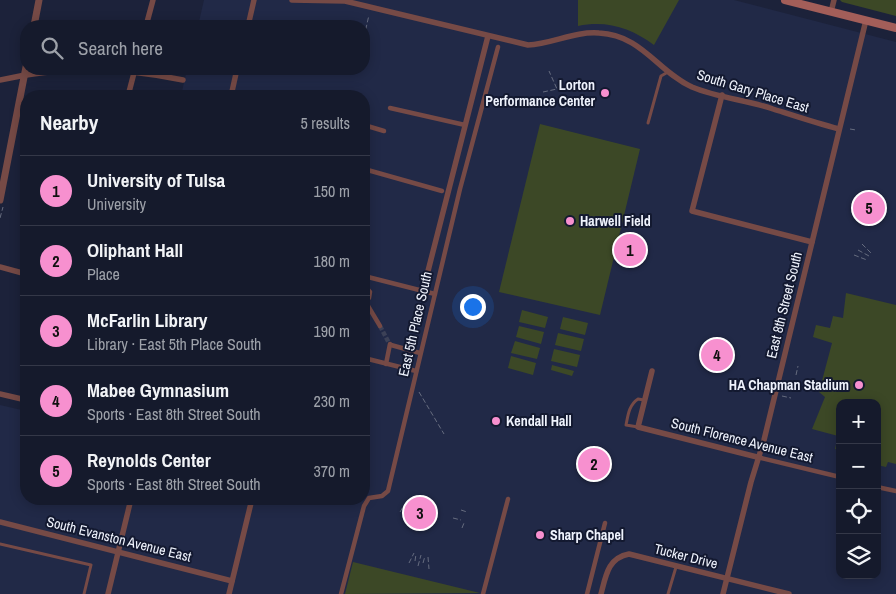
<!DOCTYPE html>
<meta charset="utf-8">
<style>
:root{--surface:#151a2c;--page:#222738;--text:#f1f3f6;--muted:#9da1a9;--line:#343848;--accent:#f790cf}
body{margin:0;font-family:"Archivo Narrow",sans-serif;background:var(--page);color:var(--text)}
.controls{position:absolute;right:15px;bottom:15px;display:grid;overflow:hidden;border-radius:10px;box-shadow:0 2px 12px #0003}
.controls button{width:45px;height:45px;display:grid;place-items:center;padding:0;border:0;border-bottom:1px solid var(--line);background:var(--surface);color:var(--text);font:25px sans-serif}
.you{position:absolute;left:472px;top:306px;width:18px;height:18px;margin:-12px;border:4px solid #fff;border-radius:50%;background:#1a73e8;box-shadow:0 0 0 8px #1a73e833}
.badge{display:grid;place-items:center;width:32px;height:32px;border-radius:50%;background:var(--accent);color:#111;font-size:16px;font-weight:700}
.pin{position:absolute;translate:-50% -50%;border:2px solid #fff;box-shadow:0 1px 5px #0006}
.list{margin:0;padding:0;list-style:none}
h2{display:flex;justify-content:space-between;align-items:center;height:65px;margin:0;padding:0 20px;font-size:21px}
h2 small{font-size:16px;font-weight:400;color:var(--muted)}
.list li{display:grid;grid-template-columns:32px 1fr auto;gap:15px;align-items:center;box-sizing:border-box;height:70px;padding:0 20px;border-top:1px solid var(--line)}
.list b{display:block;font-size:19px;white-space:nowrap}
.list p{margin:0;font-size:16px;white-space:nowrap;color:var(--muted)}
.list em{font-size:16px;font-style:normal;color:var(--muted)}
.icon{flex:none;width:28px;height:28px;fill:none;stroke:currentColor;stroke-width:2;stroke-linecap:round;stroke-linejoin:round}
.map{position:relative;flex:none;width:896px;height:594px;overflow:hidden}
.search{position:absolute;background:var(--surface);box-shadow:0 2px 12px #0003;left:20px;top:20px;width:350px;height:55px;display:flex;align-items:center;gap:12px;box-sizing:border-box;padding:0 18px;border-radius:20px;color:var(--muted);font-size:19px}
.panel{position:absolute;background:var(--surface);box-shadow:0 2px 12px #0003;left:20px;top:90px;width:350px;height:415px;border-radius:20px}
.map>svg:first-child{display:block}
</style>
<div class="map">
<svg width="896" height="594" viewBox="0 0 896 594">
<rect width="100%" height="100%" fill="#1c223a"/>
<path fill="#212947" fill-rule="evenodd" d="M204 0H734L896 42V594H0V405L26 411V499H364V96H181L187 69H364V26H198ZM840 403H877V575H840Z"/>
<g fill="#3c4826">
<path d="M578 0H679L654 45C631 28 607 20 578 26Z"/>
<path d="M840 0H896V16L842 2Z"/>
<path d="M540 124 640 149 600 315 499 292Z"/>
<path d="M846 293 896 305V464L888 462 886 467 877 465V403H840V450L835 449 838 436 812 429 825 397 819 392 832 343 813 337 816 325 830 328 833 316 843 318Z"/>
<path d="M522 310 548 317 545 328 519 322Z"/>
<path d="M563 317 588 323 585 335 560 329Z"/>
<path d="M519 326 544 332 541 344 516 337Z"/>
<path d="M558 333 584 339 581 351 555 345Z"/>
<path d="M515 341 540 348 537 359 511 353Z"/>
<path d="M554 349 580 355 577 367 551 361Z"/>
<path d="M511 356 536 363 533 375 508 368Z"/>
<path d="M552 365 574 371 572 376 551 370Z"/>
<path d="M353 562 480 593 345 594Z"/>
</g>
<g fill="none" stroke-linecap="round" stroke-linejoin="round">
<path stroke="#3c4157" stroke-width="4.5" stroke-dasharray="4.5 2" stroke-linecap="butt" d="M380 326 389 343"/>
<g stroke="#666c7f" stroke-width="1" stroke-dasharray="5 2.5" stroke-linecap="butt">
<path d="M364 37 369 15"/>
<path d="M22 60 26 39"/>
<path d="M543 92 557 89 549 71"/>
<path d="M850 129 856 130"/>
<path d="M0 218 3 207"/>
<path d="M862 244 872 254"/>
<path d="M858 250 869 256"/>
<path d="M854 255 867 260"/>
<path d="M796 375 798 366"/>
<path d="M419 392 444 434"/>
<path d="M782 396 791 398"/>
<path d="M461 510 467 512"/>
<path d="M400 512 403 507"/>
<path d="M453 518 461 520"/>
<path d="M462 528 464 523"/>
<path d="M428 557 429 569"/>
<path d="M415 561 416 554"/>
<path d="M409 563 414 553"/>
<path d="M423 563 425 556"/>
<path d="M418 566 421 555"/>
</g>
<g stroke="#764a46" stroke-width="3">
<path d="M648 123 661 76 668 72"/>
<path d="M638 427 626 425C628 415 629 405 638 399L644 400"/>
<path d="M0 544 91 565 84 594"/>
<path d="M668 594 676 567"/>
</g>
<g stroke="#764a46" stroke-width="4.5">
<path d="M232 92 249 96"/>
<path d="M390 108 465 125"/>
<path d="M364 125 384 131"/>
<path d="M364 169 442 191"/>
<path d="M364 276 435 294"/>
<path d="M364 285 370 292 369 298 364 302"/>
<path d="M365 301 380 326"/>
<path d="M391 345 420 353"/>
<path d="M364 358 416 371"/>
<path d="M386 364 390 344"/>
<path d="M757 457 840 477"/>
<path d="M877 487 896 491"/>
<path d="M341 594 364 506 369 498 382 496 388 491 460 189 498 47"/>
<path d="M483 594 508 499"/>
<path d="M587 594 605 523"/>
</g>
<g stroke="#764a46" stroke-width="5.5">
<path d="M292 0 345 1 528 45C552 44 575 31 599 33 642 35 657 71 692 87 718 98 747 100 773 109 795 116 816 123 839 129"/>
<path d="M831 12 834 0"/>
<path d="M146 26 153 0"/>
<path d="M248 26 254 0"/>
<path d="M0 80C61 66 121 67 183 80"/>
<path d="M722 95 692 211 812 242"/>
<path d="M128 96 135 69"/>
<path d="M231 96 237 69"/>
<path d="M0 267 26 274"/>
<path d="M427 275 488 36"/>
<path d="M652 371 638 427 757 457"/>
<path d="M0 394 26 400"/>
<path d="M0 522 232 581"/>
<path d="M108 594 131 499"/>
<path d="M229 594 252 499"/>
<path d="M601 594C606 575 608 558 629 554L789 594"/>
<path d="M723 594 751 482 764 440 866 20"/>
</g>
<g stroke="#764a46" stroke-width="7">
<path d="M34 26 39 0"/>
<path d="M0 200 26 67"/>
</g>
<path stroke="#a35e59" stroke-width="8" d="M785 0 896 28"/>
</g>
<g fill="#f790cf" stroke="#131930" stroke-width="2">
<circle cx="605" cy="93" r="5"/>
<circle cx="570" cy="221" r="5"/>
<circle cx="859" cy="385" r="5"/>
<circle cx="496" cy="421" r="5"/>
<circle cx="540" cy="535" r="5"/>
</g>
<g text-anchor="middle" dominant-baseline="central" stroke-width="4" stroke-linejoin="round" paint-order="stroke">
<g font-size="14" font-weight="bold" fill="#eff3fd" stroke="#131930" text-anchor="start">
<text x="595" y="85" text-anchor="end">Lorton<tspan x="595" dy="16">Performance Center</tspan></text>
<text x="580" y="221">Harwell Field</text>
<text x="849" y="385" text-anchor="end">HA Chapman Stadium</text>
<text x="506" y="421">Kendall Hall</text>
<text x="550" y="535">Sharp Chapel</text>
</g>
<g font-size="14" fill="#eff3fd" stroke="#131930">
<text transform="translate(753 91) rotate(17)">South Gary Place East</text>
<text transform="translate(784 305) rotate(-76)">East 8th Street South</text>
<text transform="translate(415 324) rotate(-77)">East 5th Place South</text>
<text transform="translate(742 440) rotate(14)">South Florence Avenue East</text>
<text transform="translate(119 539) rotate(14)">South Evanston Avenue East</text>
<text transform="translate(686 556) rotate(14)">Tucker Drive</text>
</g>
</g>
</svg>
<div class="controls">
<button>+</button>
<button>−</button>
<button><svg class="icon" aria-label="locate" viewBox="0 0 24 24"><circle cx="12" cy="12" r="6"/><path d="M12 2v4M12 18v4M2 12h4M18 12h4"/></svg></button>
<button><svg class="icon" aria-label="layers" viewBox="0 0 24 24"><path d="M12 4l9 5-9 5-9-5zM3 14l9 5 9-5"/></svg></button>
</div>
<div class="you"></div>
<div class="pin badge" style="left:630px;top:250px">1</div>
<div class="pin badge" style="left:594px;top:464px">2</div>
<div class="pin badge" style="left:420px;top:513px">3</div>
<div class="pin badge" style="left:717px;top:355px">4</div>
<div class="pin badge" style="left:869px;top:208px">5</div>
<div class="search"><svg class="icon" aria-label="search" viewBox="0 0 24 24"><circle cx="10" cy="10" r="6"/><path d="M15 15l6 6"/></svg>Search here</div>
<section class="panel">
<h2>Nearby<small>5 results</small></h2>
<ul class="list">
<li><span class="badge">1</span><div><b>University of Tulsa</b><p>University</p></div><em>150 m</em></li>
<li><span class="badge">2</span><div><b>Oliphant Hall</b><p>Place</p></div><em>180 m</em></li>
<li><span class="badge">3</span><div><b>McFarlin Library</b><p>Library · East 5th Place South</p></div><em>190 m</em></li>
<li><span class="badge">4</span><div><b>Mabee Gymnasium</b><p>Sports · East 8th Street South</p></div><em>230 m</em></li>
<li><span class="badge">5</span><div><b>Reynolds Center</b><p>Sports · East 8th Street South</p></div><em>370 m</em></li>
</ul>
</section>
</div>
